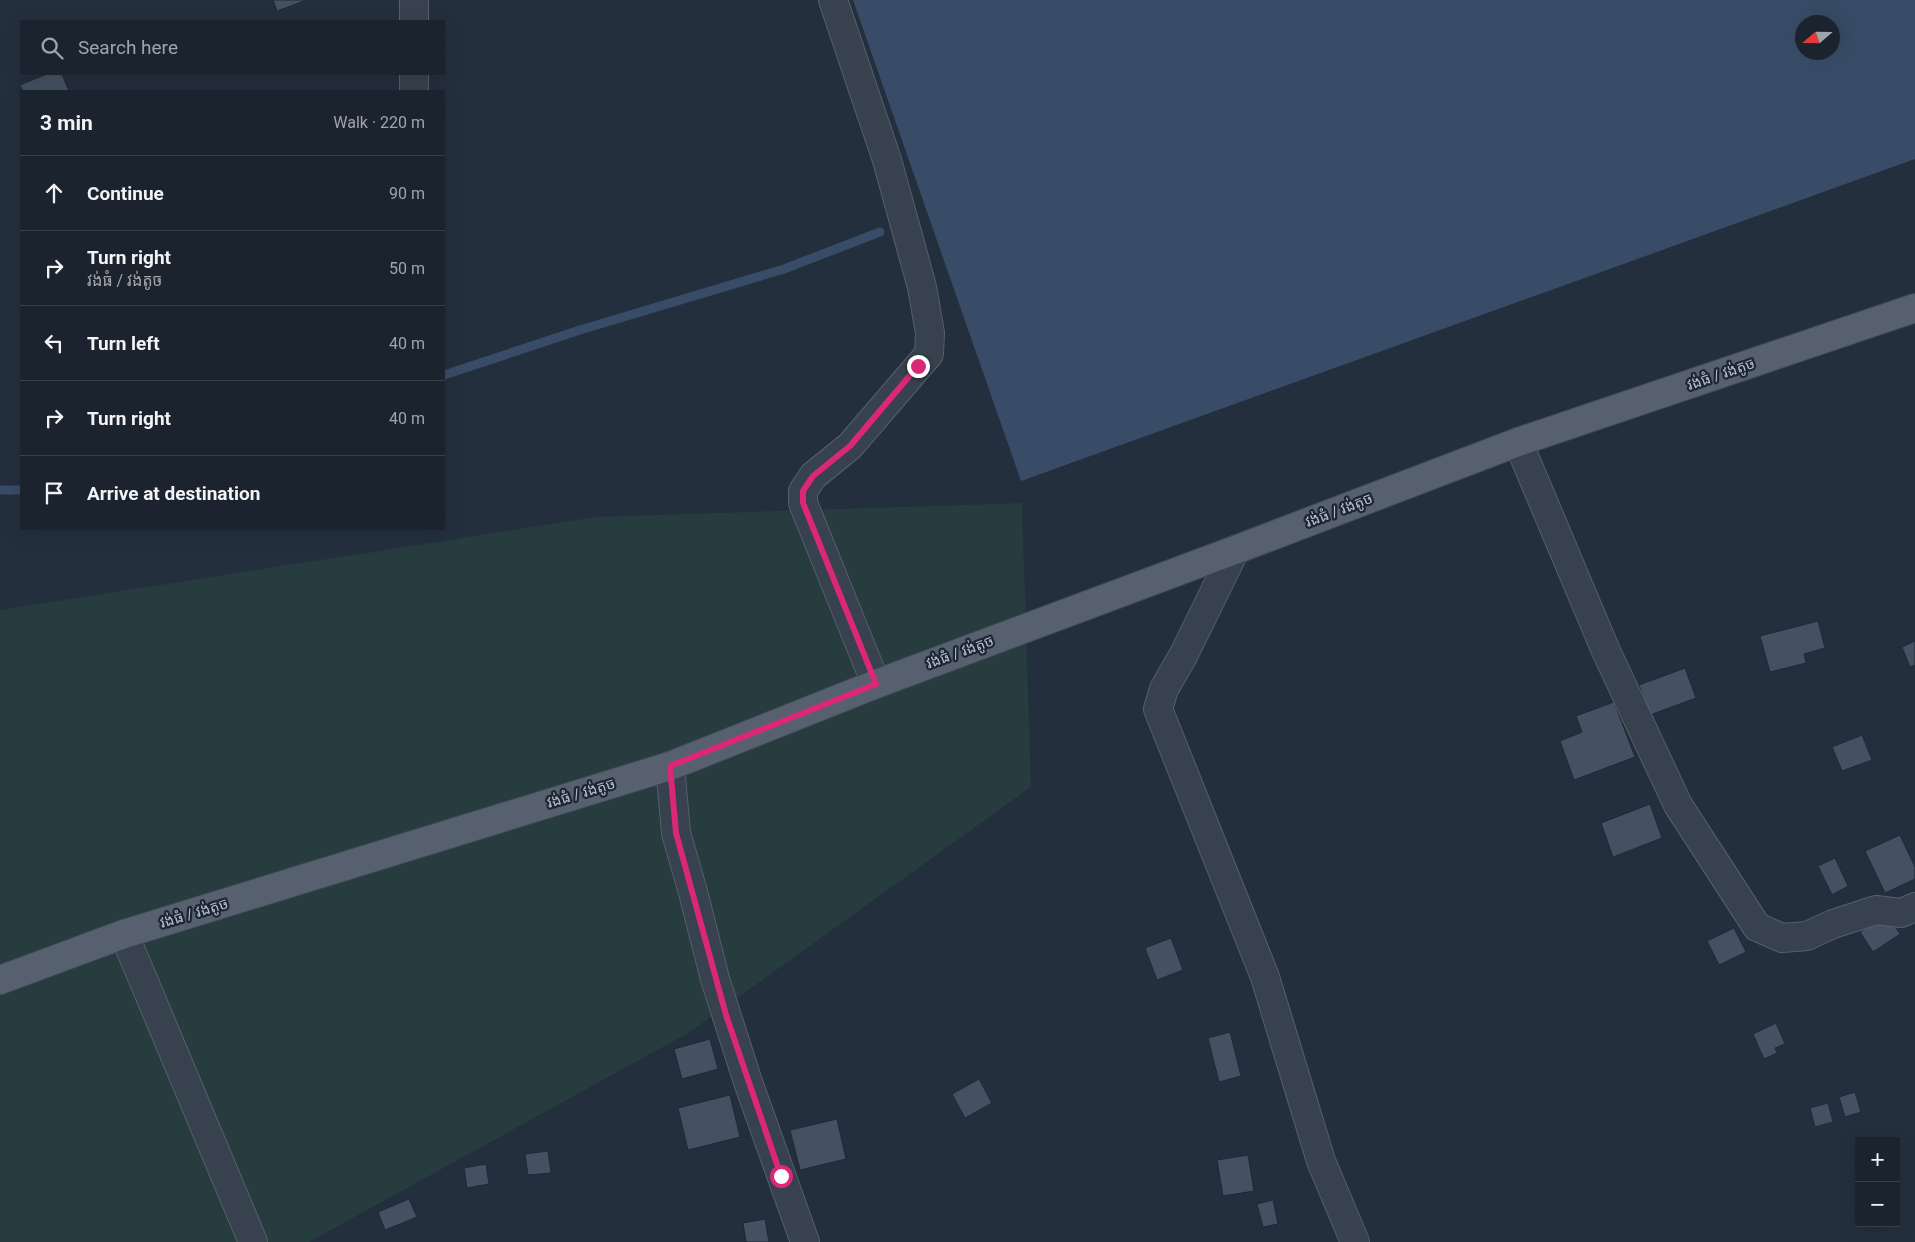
<!DOCTYPE html>
<meta charset="utf-8">
<style>
:root{--surface:#1b232e;--page:#242b36;--text:#f1f3f6;--muted:#a0a4aa;--line:#39404a}
body{margin:0;font-family:Roboto,"Noto Sans Khmer",sans-serif;background:var(--page);color:var(--text)}
.controls{position:absolute;right:15px;bottom:15px;display:grid;overflow:hidden;border-radius:0px;box-shadow:0 5px 20px #0002}
.controls button{width:45px;height:45px;display:grid;place-items:center;padding:0;border:0;border-bottom:1px solid var(--line);background:var(--surface);color:var(--text);font:25px sans-serif}
.compass{position:absolute;left:1795px;top:15px;width:45px;height:45px;border-radius:50%;background:var(--surface);box-shadow:0 5px 20px #0002;rotate:250deg}
.stop{position:absolute;width:15px;height:15px;margin:-11px;border:4px solid #db2777;border-radius:50%;background:#fff}
.stop.end{background:#db2777;border-color:#fff;box-shadow:0 1px 5px #0008}
.list{margin:0;padding:0;list-style:none}
h2{display:flex;justify-content:space-between;align-items:center;height:65px;margin:0;padding:0 20px;font-size:21px}
h2 small{font-size:16px;font-weight:400;color:var(--muted)}
.list li{display:grid;grid-template-columns:32px 1fr auto;gap:15px;align-items:center;box-sizing:border-box;height:75px;padding:0 20px;border-top:1px solid var(--line)}
.list b{display:block;font-size:19px;white-space:nowrap}
.list p{margin:0;font-size:16px;white-space:nowrap;color:var(--muted)}
.list em{font-size:16px;font-style:normal;color:var(--muted)}
.icon{flex:none;width:28px;height:28px;fill:none;stroke:currentColor;stroke-width:2;stroke-linecap:round;stroke-linejoin:round}
.map{position:relative;flex:none;width:1915px;height:1242px;overflow:hidden}
.search{position:absolute;background:var(--surface);box-shadow:0 5px 20px #0002;left:20px;top:20px;width:425px;height:55px;display:flex;align-items:center;gap:12px;box-sizing:border-box;padding:0 18px;border-radius:0px;color:var(--muted);font-size:19px}
.panel{position:absolute;background:var(--surface);box-shadow:0 5px 20px #0002;left:20px;top:90px;width:425px;height:440px;border-radius:0px}
.map>svg:first-child{display:block}
</style>
<div class="map">
<svg width="1915" height="1242" viewBox="0 0 1915 1242">
<rect width="100%" height="100%" fill="#242f3e"/>
<path fill="#263c3f" d="M1022 503 1031 787 690 1032 309 1242H0V610L596 517Z"/>
<path fill="#394c67" fill-rule="evenodd" d="M853 0H1915V159L1021 481ZM1802 22H1832V52H1802Z"/>
<g fill="none" stroke-linecap="round" stroke-linejoin="round">
<g stroke="#394c67" stroke-width="9">
<path d="M444 375 580 330 784 269 880 232"/>
<path d="M0 490H21"/>
</g>
</g>
<g fill="#455162" stroke="#1f2835">
<path d="M273 0H307L277 11Z"/>
<path d="M47 74H62L69 91H23L20 85Z"/>
<path d="M1818 621 1825 648 1804 654 1806 663 1770 672 1760 636Z"/>
<path d="M1915 641V665L1910 667 1902 647Z"/>
<path d="M1685 668 1696 698 1650 715 1639 685Z"/>
<path d="M1614 702 1635 757 1574 780 1560 741 1582 732 1576 716Z"/>
<path d="M1862 735 1872 760 1842 771 1832 747Z"/>
<path d="M1650 804 1662 838 1613 857 1601 823Z"/>
<path d="M1900 835 1915 867V879L1885 893 1865 851Z"/>
<path d="M1835 858 1848 886 1832 895 1818 866Z"/>
<path d="M1887 914 1900 934 1873 952 1860 932Z"/>
<path d="M1734 928 1746 952 1719 965 1707 941Z"/>
<path d="M1171 938 1183 970 1157 980 1145 948Z"/>
<path d="M1776 1023 1785 1044 1775 1048 1777 1053 1764 1059 1753 1034Z"/>
<path d="M1230 1032 1241 1076 1219 1082 1208 1038Z"/>
<path d="M710 1039 718 1069 682 1079 674 1049Z"/>
<path d="M979 1079 992 1103 965 1118 952 1094Z"/>
<path d="M1855 1092 1861 1112 1845 1117 1839 1097Z"/>
<path d="M730 1095 740 1137 688 1150 678 1108Z"/>
<path d="M1828 1103 1833 1122 1815 1127 1810 1108Z"/>
<path d="M837 1119 846 1159 800 1170 790 1130Z"/>
<path d="M548 1151 551 1173 528 1175 525 1154Z"/>
<path d="M1248 1155 1254 1191 1223 1196 1217 1160Z"/>
<path d="M486 1164 489 1184 467 1188 464 1168Z"/>
<path d="M409 1199 417 1217 385 1230 378 1212Z"/>
<path d="M1273 1200 1278 1224 1263 1227 1257 1204Z"/>
<path d="M765 1219 769 1242H746L743 1223Z"/>
</g>
<g fill="none" stroke-linecap="round" stroke-linejoin="round">
<defs>
<g id="minor">
<path d="M833 0 887 160 922 287 930 333 929 354 850 446 813 476 803 491V503L876 684"/>
<path d="M414 21V0"/>
<path d="M414 91V74"/>
<path d="M1518 442 1606 651 1678 805 1757 927 1782 938 1807 936 1833 924 1876 910 1901 913 1915 907"/>
<path d="M1235 550 1184 654 1164 689 1158 709 1265 977 1321 1161 1355 1242"/>
<path d="M670 766 676 833 693 892 715 979 748 1082 805 1242"/>
<path d="M124 934 253 1242"/>
</g>
<path id="major" d="M0 980 124 934 670 766 876 684 1235 550 1518 442 1915 308"/>
</defs>
<use href="#minor" stroke="#565f6c" stroke-width="30"/>
<use href="#major" stroke="#414a57" stroke-width="30"/>
<use href="#minor" stroke="#38414e" stroke-width="28"/>
<use href="#major" stroke="#56606e" stroke-width="28"/>
</g>
<g fill="none" stroke-linecap="round" stroke-linejoin="round">
<path stroke="#db2777" stroke-width="6" d="M781 1176 726 1015 676 833 670 766 876 684 803 503V491L813 476 850 446 918 366"/>
</g>
<g text-anchor="middle" dominant-baseline="central" stroke-width="4.5" stroke-linejoin="round" paint-order="stroke">
<g font-size="15" fill="#b4bcc9" stroke="#1d2633">
<text transform="translate(1721 374) rotate(-19)">វង់ធំ / វង់តូច</text>
<text transform="translate(1339 510) rotate(-21)">វង់ធំ / វង់តូច</text>
<text transform="translate(960 652) rotate(-20)">វង់ធំ / វង់តូច</text>
<text transform="translate(581 793) rotate(-17)">វង់ធំ / វង់តូច</text>
<text transform="translate(194 913) rotate(-17)">វង់ធំ / វង់តូច</text>
</g>
</g>
</svg>
<div class="controls">
<button>+</button>
<button>−</button>
</div>
<svg class="compass" viewBox="-18 -18 36 36"><path d="M0-13l5 13h-10z" fill="#e53935"/><path d="M0 13l5-13h-10z" fill="#a0a4aa"/></svg>
<div class="stop" style="left:781px;top:1176px"></div>
<div class="stop end" style="left:918px;top:366px"></div>
<div class="search"><svg class="icon" aria-label="search" viewBox="0 0 24 24"><circle cx="10" cy="10" r="6"/><path d="M15 15l6 6"/></svg>Search here</div>
<section class="panel">
<h2>3 min<small>Walk · 220 m</small></h2>
<ul class="list">
<li><svg class="icon" aria-label="ahead" viewBox="0 0 24 24"><path d="M12 20V5M6 11l6-6 6 6"/></svg><div><b>Continue</b></div><em>90 m</em></li>
<li><svg class="icon" aria-label="right" viewBox="0 0 24 24"><path d="M7 20v-9h11M14 6l5 5-5 5"/></svg><div><b>Turn right</b><p>វង់ធំ / វង់តូច</p></div><em>50 m</em></li>
<li><svg class="icon" aria-label="left" viewBox="0 0 24 24"><path d="M17 20v-9H6M10 6l-5 5 5 5"/></svg><div><b>Turn left</b></div><em>40 m</em></li>
<li><svg class="icon" aria-label="right" viewBox="0 0 24 24"><path d="M7 20v-9h11M14 6l5 5-5 5"/></svg><div><b>Turn right</b></div><em>40 m</em></li>
<li><svg class="icon" aria-label="arrive" viewBox="0 0 24 24"><path d="M6 21V4h12l-3 4 3 4H6"/></svg><div><b>Arrive at destination</b></div></li>
</ul>
</section>
</div>
